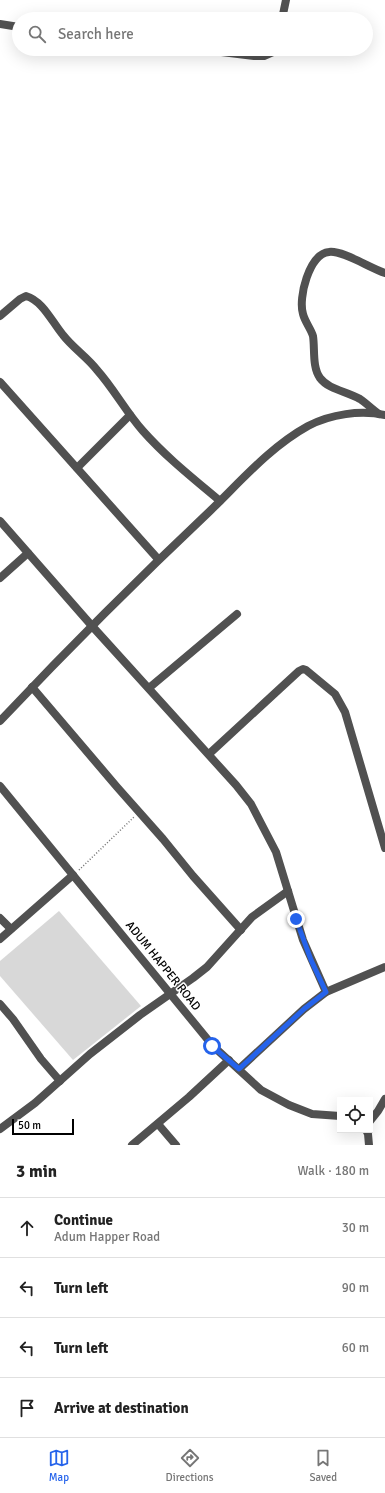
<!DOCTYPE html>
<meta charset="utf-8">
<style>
:root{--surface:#fff;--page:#f2f2f2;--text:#222;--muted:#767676;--line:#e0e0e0;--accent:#2563eb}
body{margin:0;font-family:Signika,sans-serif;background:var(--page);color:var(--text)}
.controls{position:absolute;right:12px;bottom:12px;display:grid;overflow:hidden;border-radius:0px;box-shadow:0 4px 16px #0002}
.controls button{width:36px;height:36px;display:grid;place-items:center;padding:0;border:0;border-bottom:1px solid var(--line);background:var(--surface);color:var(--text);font:20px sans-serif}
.scale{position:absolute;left:12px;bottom:10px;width:62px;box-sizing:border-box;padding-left:4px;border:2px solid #000;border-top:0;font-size:11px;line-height:14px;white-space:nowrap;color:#000;-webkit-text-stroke:3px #fff;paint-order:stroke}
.stop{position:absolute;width:12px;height:12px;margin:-9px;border:3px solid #2563eb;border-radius:50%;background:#fff}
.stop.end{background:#2563eb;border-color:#fff;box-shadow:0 1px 4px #0008}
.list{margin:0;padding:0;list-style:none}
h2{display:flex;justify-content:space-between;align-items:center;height:52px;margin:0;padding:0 16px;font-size:17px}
h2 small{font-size:13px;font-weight:400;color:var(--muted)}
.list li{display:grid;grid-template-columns:26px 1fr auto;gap:12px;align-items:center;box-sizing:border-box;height:60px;padding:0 16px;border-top:1px solid var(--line)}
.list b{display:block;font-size:15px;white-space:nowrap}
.list p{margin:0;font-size:13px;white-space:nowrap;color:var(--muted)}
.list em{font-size:13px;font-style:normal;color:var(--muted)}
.icon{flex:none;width:22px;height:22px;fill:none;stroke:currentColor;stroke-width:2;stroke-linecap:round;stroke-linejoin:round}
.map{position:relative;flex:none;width:385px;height:1145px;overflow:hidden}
.search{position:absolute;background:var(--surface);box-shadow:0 4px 16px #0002;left:12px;right:12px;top:12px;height:44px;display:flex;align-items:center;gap:10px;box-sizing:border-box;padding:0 14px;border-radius:22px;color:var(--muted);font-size:15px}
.sheet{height:292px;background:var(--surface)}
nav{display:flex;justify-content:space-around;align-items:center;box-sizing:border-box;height:56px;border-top:1px solid var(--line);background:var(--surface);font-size:11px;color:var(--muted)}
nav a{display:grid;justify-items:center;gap:2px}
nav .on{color:var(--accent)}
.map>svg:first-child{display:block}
</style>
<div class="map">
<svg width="385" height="1145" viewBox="0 0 385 1145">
<rect width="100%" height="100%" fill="#fff"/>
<path fill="#d8d8d8" d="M59 911 141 1006 73 1060 0 976V961Z"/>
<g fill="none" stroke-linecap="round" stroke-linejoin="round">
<path stroke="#737373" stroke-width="1.5" stroke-dasharray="1 2" stroke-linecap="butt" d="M79 870 134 817"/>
<g stroke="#515151" stroke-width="8">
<path d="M282 19 286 0"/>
<path d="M0 24 19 27"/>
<path d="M197 49 254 56H264L273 52 274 49"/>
<path d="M0 316 20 299 26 296C43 301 52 322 63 335 73 348 87 357 97 370 114 389 126 412 143 431 166 457 194 479 220 501"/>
<path d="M0 382 158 559"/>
<path d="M379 414C372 409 366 403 360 399 347 391 329 390 320 378 312 367 315 349 313 336 311 329 305 322 303 314 298 298 309 254 329 252 342 250 370 268 385 273"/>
<path d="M77 468 130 415"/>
<path d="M0 521 92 626 236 785 251 804 276 852 303 940 326 992"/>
<path d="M0 578 28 553"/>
<path d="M32 687 117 787 163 839 193 876 241 930"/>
<path d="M149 688 237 614"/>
<path d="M0 721C68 649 138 579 210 511 241 481 270 447 308 426 331 414 360 410 385 415"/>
<path d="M209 754 299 671 303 669 306 670 335 694 345 712 385 848"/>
<path d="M0 786 213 1046 261 1090 289 1105 312 1114 340 1116"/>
<path d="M0 918 11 929"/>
<path d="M0 939 73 875"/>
<path d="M0 1004 13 1019 41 1059 60 1081"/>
<path d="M239 1069 304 1009 326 992 385 967"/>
<path d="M370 1121 378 1111 385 1099"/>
<path d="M158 1124 176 1145"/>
<path d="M0 1129 35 1103 90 1054 140 1015 193 978 207 967 252 917 288 891"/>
<path d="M366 1130 368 1134 369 1145"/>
<path d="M132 1145 189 1097 229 1060"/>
</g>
</g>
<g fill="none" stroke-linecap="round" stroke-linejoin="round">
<path stroke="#2563eb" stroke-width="5" d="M212 1046 239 1069 304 1009 326 992 311 960 296 919"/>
</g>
<g text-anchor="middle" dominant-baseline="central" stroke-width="3" stroke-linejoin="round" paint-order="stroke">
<g font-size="12" fill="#000" stroke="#fff">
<text transform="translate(163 966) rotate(51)">ADUM HAPPER ROAD</text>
</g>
</g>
</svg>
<div class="controls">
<button><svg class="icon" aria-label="locate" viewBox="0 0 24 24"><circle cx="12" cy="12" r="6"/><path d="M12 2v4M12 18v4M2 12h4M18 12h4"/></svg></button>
</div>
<div class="scale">50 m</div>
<div class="stop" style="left:212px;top:1046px"></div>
<div class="stop end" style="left:296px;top:919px"></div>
<div class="search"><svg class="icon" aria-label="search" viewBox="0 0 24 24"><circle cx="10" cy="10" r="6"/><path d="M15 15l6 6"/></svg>Search here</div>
</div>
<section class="sheet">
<h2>3 min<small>Walk · 180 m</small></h2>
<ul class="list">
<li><svg class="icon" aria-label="ahead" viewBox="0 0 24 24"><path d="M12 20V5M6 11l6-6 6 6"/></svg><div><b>Continue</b><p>Adum Happer Road</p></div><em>30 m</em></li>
<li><svg class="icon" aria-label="left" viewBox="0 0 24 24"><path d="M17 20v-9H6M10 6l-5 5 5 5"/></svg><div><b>Turn left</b></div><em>90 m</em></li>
<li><svg class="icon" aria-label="left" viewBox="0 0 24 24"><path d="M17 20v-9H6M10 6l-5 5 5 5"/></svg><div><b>Turn left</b></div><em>60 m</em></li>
<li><svg class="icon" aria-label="arrive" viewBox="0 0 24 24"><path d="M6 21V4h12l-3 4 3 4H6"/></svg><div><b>Arrive at destination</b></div></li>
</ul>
</section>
<nav>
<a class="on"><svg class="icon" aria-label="map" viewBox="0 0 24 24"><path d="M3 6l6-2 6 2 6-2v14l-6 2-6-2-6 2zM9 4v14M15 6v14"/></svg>Map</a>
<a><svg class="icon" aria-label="directions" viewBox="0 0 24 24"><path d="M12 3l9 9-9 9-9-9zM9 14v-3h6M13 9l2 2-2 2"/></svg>Directions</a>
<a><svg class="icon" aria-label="saved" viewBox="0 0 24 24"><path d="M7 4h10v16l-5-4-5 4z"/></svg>Saved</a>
</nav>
